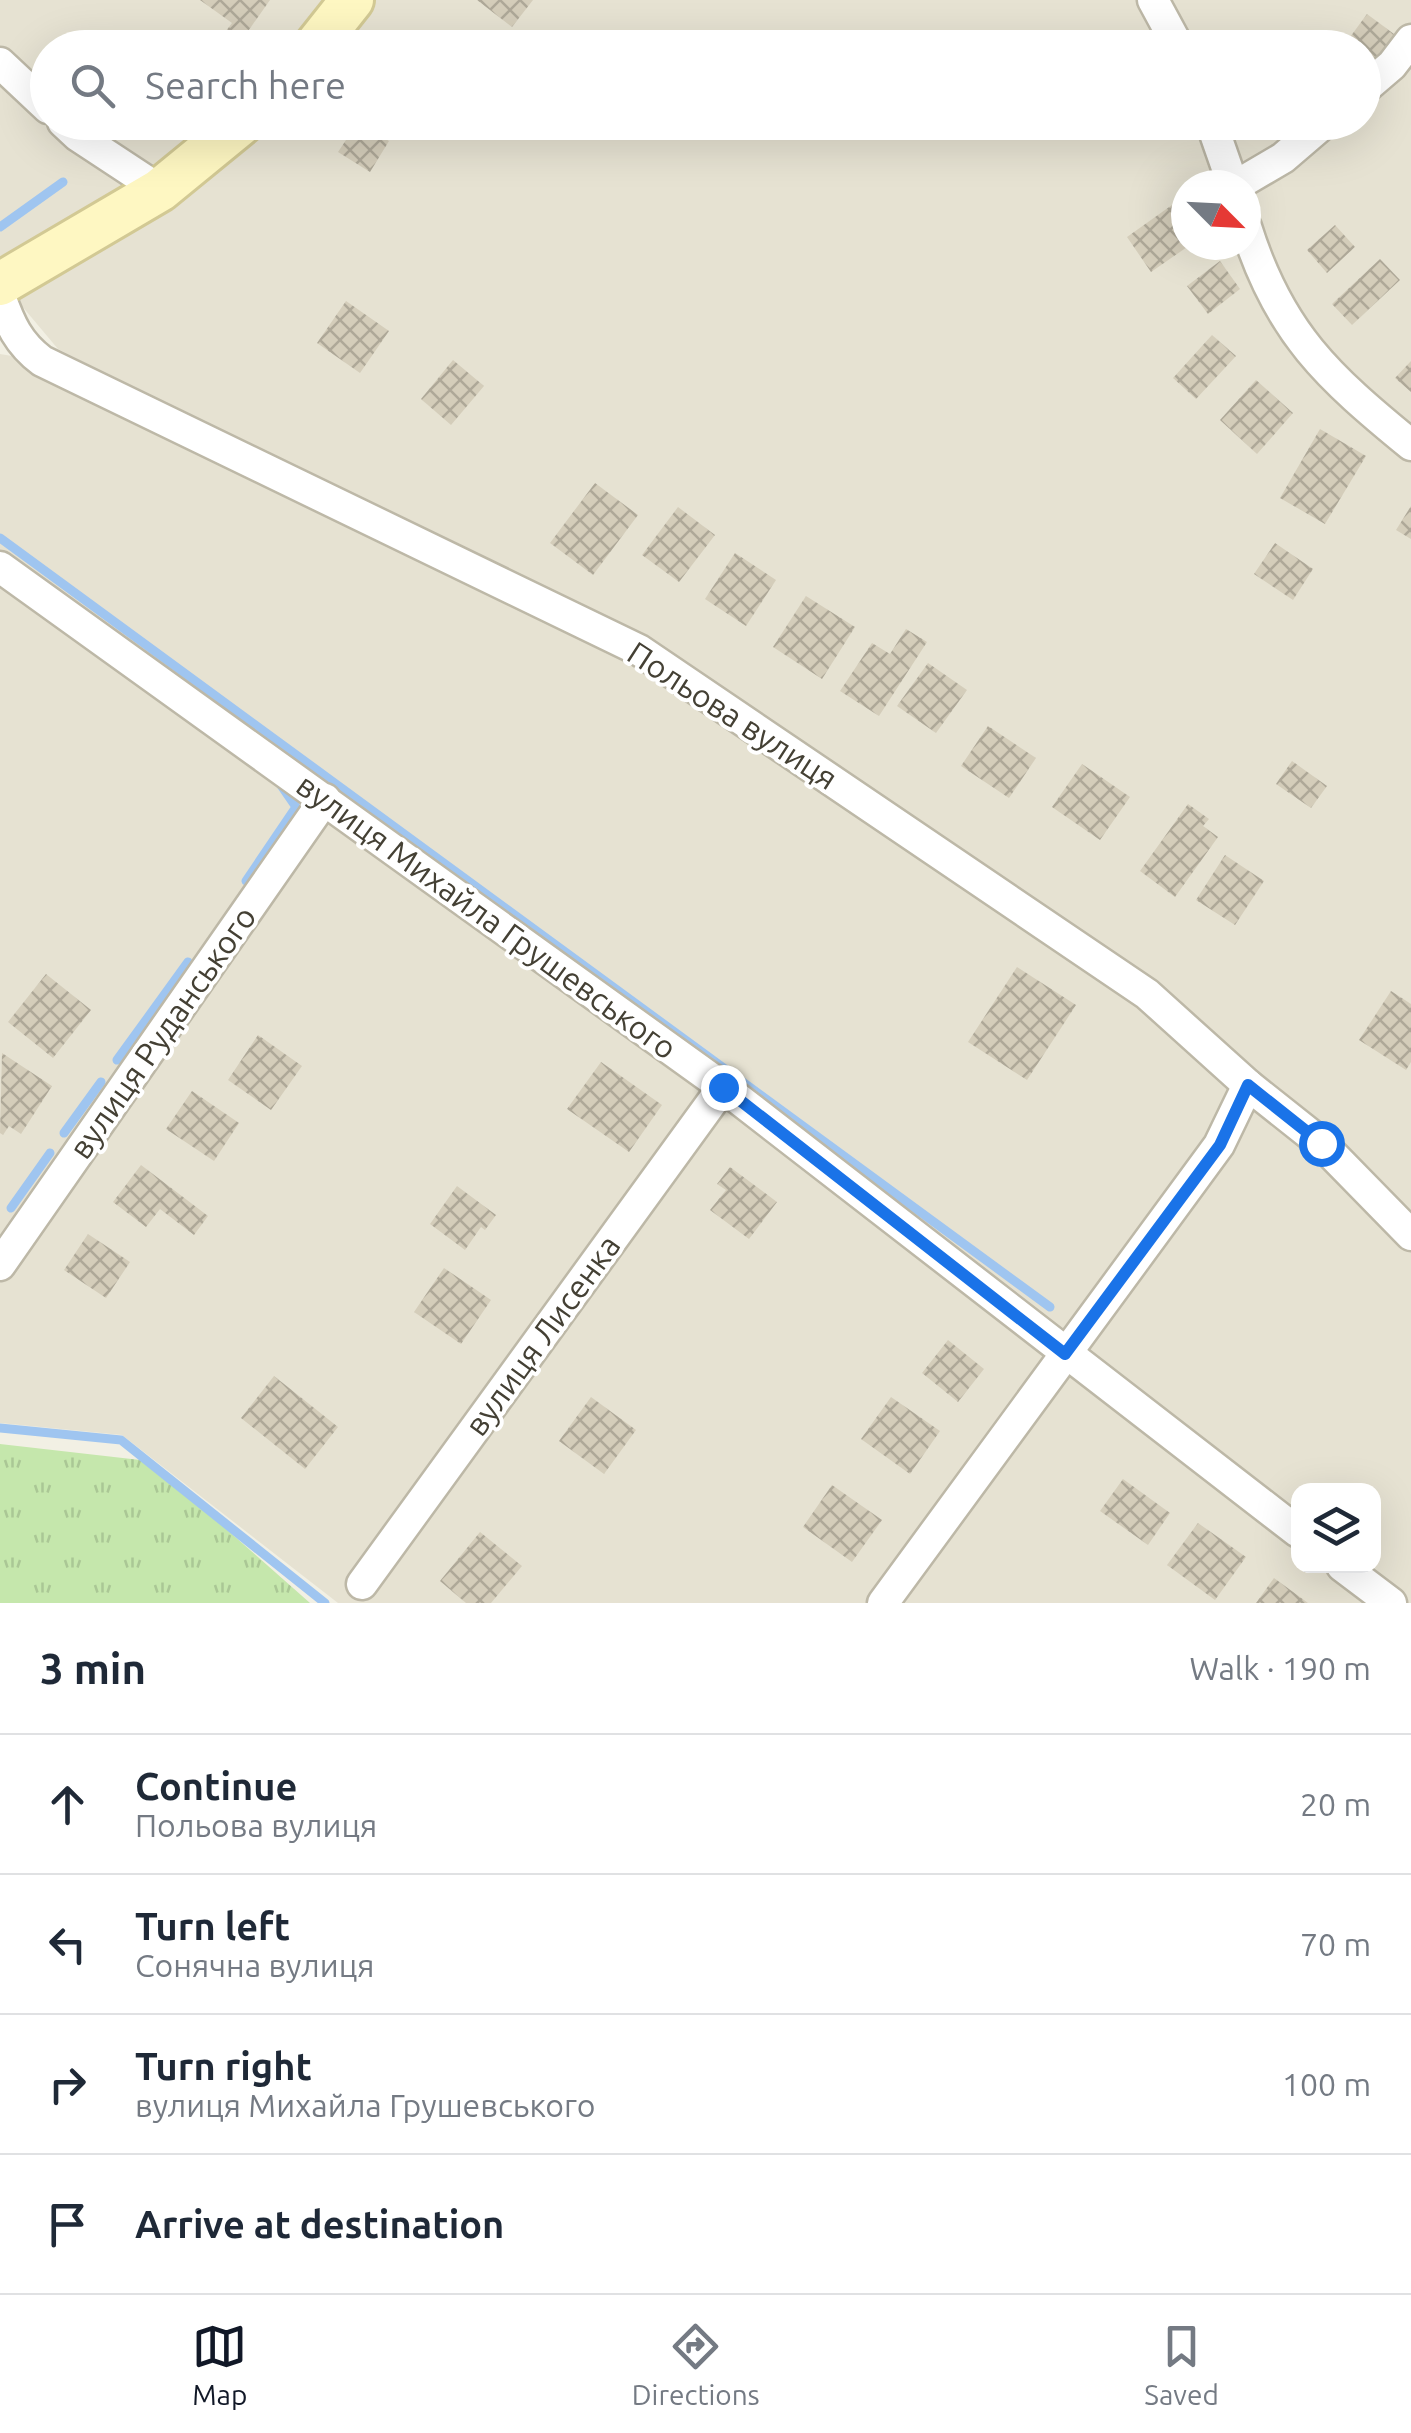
<!DOCTYPE html>
<meta charset="utf-8">
<style>
:root{--surface:#fff;--page:#f6f6f7;--text:#1f2937;--muted:#747a83;--line:#e0e1e3;--accent:#111827}
body{margin:0;font-family:Ubuntu,sans-serif;background:var(--page);color:var(--text)}
.controls{position:absolute;right:30px;bottom:30px;display:grid;overflow:hidden;border-radius:20px;box-shadow:0 10px 40px #0002}
.controls button{width:90px;height:90px;display:grid;place-items:center;padding:0;border:0;border-bottom:2px solid var(--line);background:var(--surface);color:var(--text);font:50px sans-serif}
.compass{position:absolute;left:1171px;top:170px;width:90px;height:90px;border-radius:50%;background:var(--surface);box-shadow:0 10px 40px #0002;rotate:114deg}
.stop{position:absolute;width:30px;height:30px;margin:-22px;border:8px solid #1a73e8;border-radius:50%;background:#fff}
.stop.end{background:#1a73e8;border-color:#fff;box-shadow:0 2px 10px #0008}
.list{margin:0;padding:0;list-style:none}
h2{display:flex;justify-content:space-between;align-items:center;height:130px;margin:0;padding:0 40px;font-size:42px}
h2 small{font-size:32px;font-weight:400;color:var(--muted)}
.list li{display:grid;grid-template-columns:65px 1fr auto;gap:30px;align-items:center;box-sizing:border-box;height:140px;padding:0 40px;border-top:2px solid var(--line)}
.list b{display:block;font-size:38px;white-space:nowrap}
.list p{margin:0;font-size:32px;white-space:nowrap;color:var(--muted)}
.list em{font-size:32px;font-style:normal;color:var(--muted)}
.icon{flex:none;width:55px;height:55px;fill:none;stroke:currentColor;stroke-width:2;stroke-linecap:round;stroke-linejoin:round}
.map{position:relative;flex:none;width:1411px;height:1603px;overflow:hidden}
.search{position:absolute;background:var(--surface);box-shadow:0 10px 40px #0002;left:30px;right:30px;top:30px;height:110px;display:flex;align-items:center;gap:25px;box-sizing:border-box;padding:0 35px;border-radius:55px;color:var(--muted);font-size:38px}
.sheet{height:690px;background:var(--surface)}
nav{display:flex;justify-content:space-around;align-items:center;box-sizing:border-box;height:140px;border-top:2px solid var(--line);background:var(--surface);font-size:28px;color:var(--muted)}
nav a{display:grid;justify-items:center;gap:5px}
nav .on{color:var(--accent)}
.map>svg:first-child{display:block}
</style>
<div class="map">
<svg width="1411" height="1603" viewBox="0 0 1411 1603">
<defs>
<pattern id="grass-tufts" width="24" height="20" patternUnits="userSpaceOnUse" patternTransform="scale(2.5)"><rect width="24" height="20" fill="#c5e7ac"/><path d="M3 7l-1-3M5 7V3M7 7l1-3M15 17l-1-3M17 17v-4M19 17l1-3" fill="none" stroke="#aac795"/></pattern>
<pattern id="building-cross-hatch" width="8" height="8" patternUnits="userSpaceOnUse" patternTransform="scale(2.5)"><rect width="8" height="8" fill="#d4cdba"/><path d="M0 0l8 8M0 8l8-8" fill="none" stroke="#aea898"/></pattern>
</defs>
<rect width="100%" height="100%" fill="#f2f0e4"/>
<path fill="#e6e2d2" fill-rule="evenodd" d="M0 0H1411V1603H338L122 1435 0 1423V354L42 361 589 624 58 349 16 299 0 261ZM48 48H1364V122H48ZM1186 185H1246V245H1186ZM1298 1490H1374V1566H1298Z"/>
<path fill="url(#grass-tufts)" d="M0 1444 149 1461 310 1603H0Z"/>
<g fill="none" stroke-linecap="round" stroke-linejoin="round">
<g stroke="#9fc5f0" stroke-width="9">
<path d="M0 227 63 182"/>
<path d="M0 538 1050 1307"/>
<path d="M246 881 296 807 278 781"/>
<path d="M117 1060 188 962"/>
<path d="M64 1133 101 1082"/>
<path d="M11 1208 50 1153"/>
<path d="M0 1428 121 1440 325 1603"/>
</g>
</g>
<g fill="url(#building-cross-hatch)">
<path d="M200 0H270L246 34 253 39 247 48H223L217 43 232 23Z"/>
<path d="M477 0H533L512 27Z"/>
<path d="M1367 14 1398 37 1373 70 1364 62V48H1342Z"/>
<path d="M344 122H359L389 141 370 172 338 152 346 140 337 134Z"/>
<path d="M1172 205 1186 226V245H1190L1151 272 1127 237Z"/>
<path d="M1335 225 1355 247 1327 273 1307 250Z"/>
<path d="M1380 259 1400 280 1352 325 1332 304Z"/>
<path d="M1220 261 1240 289 1208 314 1187 286Z"/>
<path d="M346 301 389 331 360 373 317 343Z"/>
<path d="M1212 335 1236 356 1196 399 1173 378Z"/>
<path d="M453 360 484 386 451 425 421 399Z"/>
<path d="M1411 361V392L1395 378Z"/>
<path d="M1256 380 1293 413 1257 454 1220 420Z"/>
<path d="M1320 429 1366 456 1325 524 1280 498Z"/>
<path d="M595 483 638 515 593 575 550 543Z"/>
<path d="M1411 506V539L1396 530Z"/>
<path d="M678 507 715 535 679 582 642 555Z"/>
<path d="M1275 543 1313 569 1293 600 1254 574Z"/>
<path d="M735 553 776 580 746 626 705 599Z"/>
<path d="M806 596 855 627 822 679 773 647Z"/>
<path d="M906 629 927 642 879 716 840 691 872 643 890 654Z"/>
<path d="M928 663 967 690 936 733 897 706Z"/>
<path d="M988 726 1036 758 1009 798 961 766Z"/>
<path d="M1292 761 1327 786 1311 808 1276 784Z"/>
<path d="M1082 764 1130 797 1100 840 1052 807Z"/>
<path d="M1188 804 1209 819 1203 826 1218 837 1175 897 1140 871Z"/>
<path d="M1225 855 1264 881 1235 925 1196 900Z"/>
<path d="M1017 967 1076 1005 1027 1080 968 1042Z"/>
<path d="M46 974 91 1010 53 1058 8 1022Z"/>
<path d="M1391 991 1411 1004V1062L1406 1070 1359 1040Z"/>
<path d="M258 1035 302 1066 271 1110 228 1080Z"/>
<path d="M2 1053 52 1086 21 1134 9 1126 3 1135 0 1133Z"/>
<path d="M601 1062 662 1105 629 1152 567 1109Z"/>
<path d="M192 1091 239 1123 214 1161 166 1129Z"/>
<path d="M141 1165 208 1216 194 1235 160 1209 146 1227 113 1202Z"/>
<path d="M730 1167 777 1202 749 1239 710 1210 726 1190 717 1184Z"/>
<path d="M457 1186 496 1215 485 1230 481 1227 465 1250 430 1224Z"/>
<path d="M88 1234 130 1262 106 1298 64 1270Z"/>
<path d="M444 1268 491 1300 461 1344 414 1312Z"/>
<path d="M948 1340 984 1369 958 1402 922 1373Z"/>
<path d="M274 1376 338 1427 305 1469 241 1418Z"/>
<path d="M591 1397 636 1430 604 1474 559 1441Z"/>
<path d="M891 1397 940 1431 910 1474 861 1439Z"/>
<path d="M1123 1479 1170 1513 1148 1545 1100 1511Z"/>
<path d="M832 1485 882 1520 852 1562 803 1527Z"/>
<path d="M1198 1523 1246 1557 1215 1600 1167 1565Z"/>
<path d="M480 1532 522 1566 491 1603H466L440 1581Z"/>
<path d="M1274 1578 1308 1603H1256Z"/>
</g>
<g fill="none" stroke-linecap="round" stroke-linejoin="round">
<defs>
<g id="street">
<path d="M1153 0 1179 48"/>
<path d="M0 63 48 108"/>
<path d="M1364 89 1392 65 1411 40"/>
<path d="M63 122 78 136 160 190"/>
<path d="M1211 122 1233 185"/>
<path d="M1237 185 1283 158 1325 122"/>
<path d="M1246 227C1279 333 1328 377 1411 445"/>
<path d="M0 296C10 324 18 343 42 361L639 650 1147 994 1248 1085 1321 1143 1411 1235"/>
<path d="M0 567 723 1087 1298 1532"/>
<path d="M0 1265 325 799"/>
<path d="M1342 1566 1391 1603"/>
<path d="M362 1584 723 1087"/>
<path d="M883 1603 1219 1145 1248 1085"/>
</g>
<g id="secondary">
<path d="M314 48 352 0"/>
<path d="M0 284 160 190 243 122"/>
</g>
</defs>
<use href="#street" stroke="#bdb8a7" stroke-width="35"/>
<use href="#secondary" stroke="#d2c994" stroke-width="48"/>
<use href="#street" stroke="#fff" stroke-width="30"/>
<use href="#secondary" stroke="#fef7c2" stroke-width="42"/>
</g>
<g fill="none" stroke-linecap="round" stroke-linejoin="round">
<path stroke="#1a73e8" stroke-width="12" d="M723 1087 1065 1354 1220 1145 1248 1085 1321 1143"/>
</g>
<g text-anchor="middle" dominant-baseline="central" stroke-width="8" stroke-linejoin="round" paint-order="stroke">
<g font-size="32" fill="#444034" stroke="#fff">
<text transform="translate(733 715) rotate(33)">Польова вулиця</text>
<text transform="translate(487 916) rotate(36)">вулиця Михайла Грушевського</text>
<text transform="translate(162 1032) rotate(-55)">вулиця Руданського</text>
<text transform="translate(542 1335) rotate(-54)">вулиця Лисенка</text>
</g>
</g>
</svg>
<div class="controls">
<button><svg class="icon" aria-label="layers" viewBox="0 0 24 24"><path d="M12 4l9 5-9 5-9-5zM3 14l9 5 9-5"/></svg></button>
</div>
<svg class="compass" viewBox="-18 -18 36 36"><path d="M0-13l5 13h-10z" fill="#e53935"/><path d="M0 13l5-13h-10z" fill="#747a83"/></svg>
<div class="stop" style="left:1321px;top:1143px"></div>
<div class="stop end" style="left:723px;top:1087px"></div>
<div class="search"><svg class="icon" aria-label="search" viewBox="0 0 24 24"><circle cx="10" cy="10" r="6"/><path d="M15 15l6 6"/></svg>Search here</div>
</div>
<section class="sheet">
<h2>3 min<small>Walk · 190 m</small></h2>
<ul class="list">
<li><svg class="icon" aria-label="ahead" viewBox="0 0 24 24"><path d="M12 20V5M6 11l6-6 6 6"/></svg><div><b>Continue</b><p>Польова вулиця</p></div><em>20 m</em></li>
<li><svg class="icon" aria-label="left" viewBox="0 0 24 24"><path d="M17 20v-9H6M10 6l-5 5 5 5"/></svg><div><b>Turn left</b><p>Сонячна вулиця</p></div><em>70 m</em></li>
<li><svg class="icon" aria-label="right" viewBox="0 0 24 24"><path d="M7 20v-9h11M14 6l5 5-5 5"/></svg><div><b>Turn right</b><p>вулиця Михайла Грушевського</p></div><em>100 m</em></li>
<li><svg class="icon" aria-label="arrive" viewBox="0 0 24 24"><path d="M6 21V4h12l-3 4 3 4H6"/></svg><div><b>Arrive at destination</b></div></li>
</ul>
</section>
<nav>
<a class="on"><svg class="icon" aria-label="map" viewBox="0 0 24 24"><path d="M3 6l6-2 6 2 6-2v14l-6 2-6-2-6 2zM9 4v14M15 6v14"/></svg>Map</a>
<a><svg class="icon" aria-label="directions" viewBox="0 0 24 24"><path d="M12 3l9 9-9 9-9-9zM9 14v-3h6M13 9l2 2-2 2"/></svg>Directions</a>
<a><svg class="icon" aria-label="saved" viewBox="0 0 24 24"><path d="M7 4h10v16l-5-4-5 4z"/></svg>Saved</a>
</nav>
